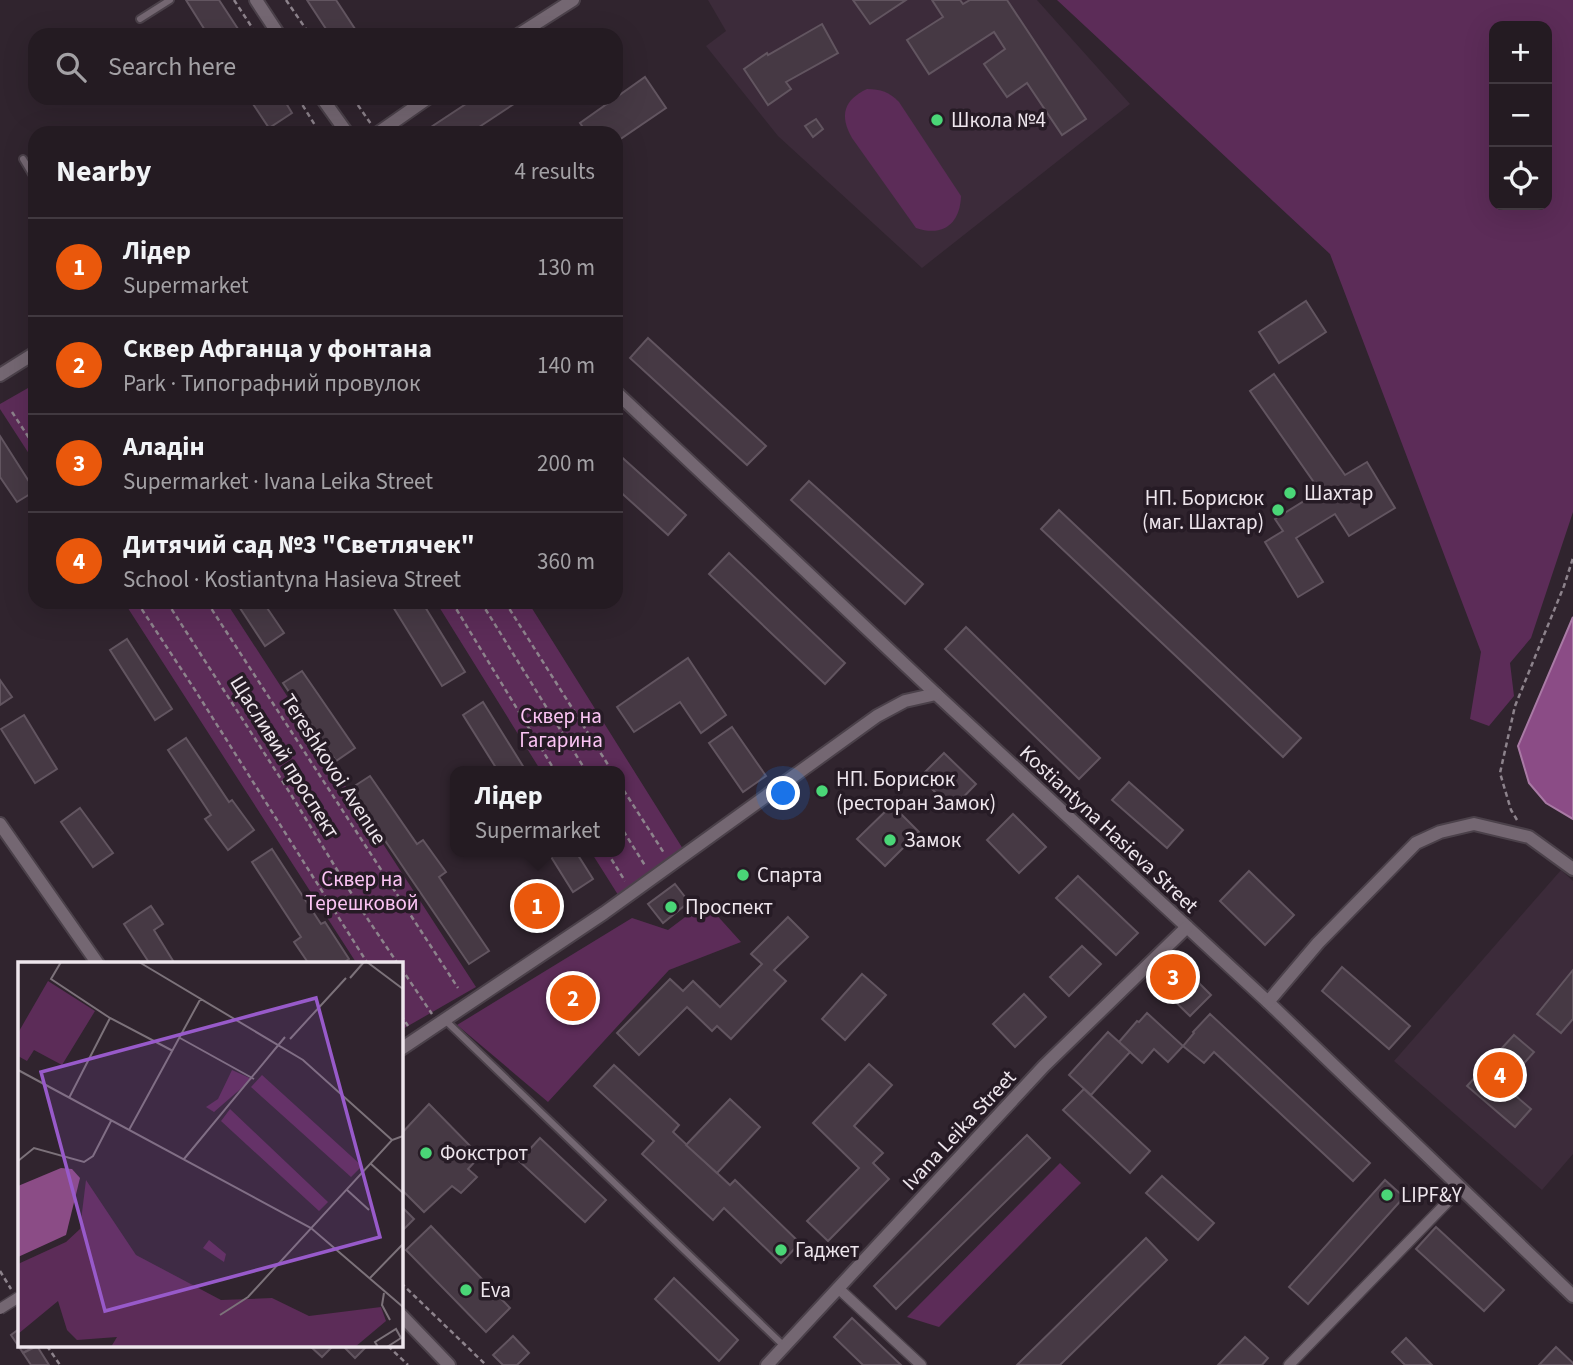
<!DOCTYPE html>
<meta charset="utf-8">
<style>
:root{--surface:#241b22;--page:#30282f;--text:#f1f3f6;--muted:#a3a1a5;--line:#413940;--accent:#ea580c}
body{margin:0;font-family:"Source Sans 3",sans-serif;background:var(--page);color:var(--text)}
.controls{position:absolute;right:21px;top:21px;display:grid;overflow:hidden;border-radius:14px;box-shadow:0 7px 28px #0002}
.controls button{width:63px;height:63px;display:grid;place-items:center;padding:0;border:0;border-bottom:2px solid var(--line);background:var(--surface);color:var(--text);font:35px sans-serif}
.you{position:absolute;left:784px;top:794px;width:24px;height:24px;margin:-18px;border:5px solid #fff;border-radius:50%;background:#1a73e8;box-shadow:0 0 0 10px #1a73e833}
.badge{display:grid;place-items:center;width:46px;height:46px;border-radius:50%;background:var(--accent);color:#fff;font-size:23px;font-weight:700}
.pin{position:absolute;translate:-50% -50%;border:4px solid #fff;box-shadow:0 2px 7px #0006}
.popup{position:absolute;left:450px;top:766px;width:175px;height:91px;box-sizing:border-box;display:grid;place-content:center;border-radius:14px;background:var(--surface);filter:drop-shadow(0 2px 5px #0005);font-size:23px;white-space:nowrap;color:var(--muted)}
.popup b{font-size:26px;color:var(--text)}
.popup::after{content:'';position:absolute;left:50%;top:100%;margin-left:-14px;border:14px solid transparent;border-top-color:var(--surface)}
.list{margin:0;padding:0;list-style:none}
h2{display:flex;justify-content:space-between;align-items:center;height:91px;margin:0;padding:0 28px;font-size:30px}
h2 small{font-size:23px;font-weight:400;color:var(--muted)}
.list li{display:grid;grid-template-columns:46px 1fr auto;gap:21px;align-items:center;box-sizing:border-box;height:98px;padding:0 28px;border-top:2px solid var(--line)}
.list b{display:block;font-size:26px;white-space:nowrap}
.list p{margin:0;font-size:23px;white-space:nowrap;color:var(--muted)}
.list em{font-size:23px;font-style:normal;color:var(--muted)}
.icon{flex:none;width:38px;height:38px;fill:none;stroke:currentColor;stroke-width:2;stroke-linecap:round;stroke-linejoin:round}
.map{position:relative;flex:none;width:1573px;height:1365px;overflow:hidden}
.search{position:absolute;background:var(--surface);box-shadow:0 7px 28px #0002;left:28px;top:28px;width:595px;height:77px;display:flex;align-items:center;gap:18px;box-sizing:border-box;padding:0 24px;border-radius:21px;color:var(--muted);font-size:26px}
.panel{position:absolute;background:var(--surface);box-shadow:0 7px 28px #0002;left:28px;top:126px;width:595px;height:483px;border-radius:21px}
.map>svg:first-child{display:block}
</style>
<div class="map">
<svg width="1573" height="1365" viewBox="0 0 1573 1365">
<rect width="100%" height="100%" fill="#30242e"/>
<g fill="#3c2b3a">
<path d="M708 0H1037L1130 104 922 268 778 136 706 46 726 31Z"/>
<path d="M1561 870 1573 881V1154L1542 1190 1394 1061Z"/>
</g>
<g fill="#5c2c58" fill-rule="evenodd">
<path d="M1057 0H1573V512L1531 638 1510 663 1514 696 1489 726 1470 719 1481 652 1330 254ZM1547 26V205H1494V26Z"/>
<path d="M867 89C881 89 889 92 899 102L961 196C960 224 943 237 916 228L852 138C839 115 844 100 867 89Z"/>
<path d="M35 384V463L0 409V404Z"/>
<path d="M124 602H226L476 987 401 1030V964H357Z"/>
<path d="M436 602H528L683 849 620 898 591 852H619V771H541Z"/>
<path d="M705 902 741 942 669 970 548 1102 457 1025 632 918 668 930Z"/>
<path d="M1060 1163 1081 1183 939 1327 907 1317Z"/>
</g>
<path fill="#8b4c86" stroke="#a97aa5" stroke-width="2" d="M1573 617V819L1546 803 1529 783 1518 746Z"/>
<g fill="#463944" stroke="#625560" stroke-width="2">
<path d="M186 0H219L242 35H208Z"/>
<path d="M307 0H336L359 35H330Z"/>
<path d="M853 0H906L870 24Z"/>
<path d="M932 0H960L963 4 970 0H1007L1086 119 1062 135 1027 83 1007 97 984 64 1005 49 994 32 929 74 907 40 943 17Z"/>
<path d="M822 24 838 53 786 82 791 89 768 105 744 69 767 53 768 55Z"/>
<path d="M645 77 666 108 616 142V133H587L580 123Z"/>
<path d="M249 98H283L292 113 269 128Z"/>
<path d="M475 98H523L470 133H422Z"/>
<path d="M816 119 823 129 813 137 805 126Z"/>
<path d="M1306 301 1326 332 1279 363 1259 332Z"/>
<path d="M648 338 766 446 747 465 630 358Z"/>
<path d="M1274 374 1345 475 1367 462 1395 508 1349 536 1335 514 1296 538 1323 582 1298 597 1265 542 1283 531 1275 519 1320 491 1250 391Z"/>
<path d="M0 436 35 491 17 502 0 477Z"/>
<path d="M616 452 686 515 668 535 616 488Z"/>
<path d="M809 481 923 584 905 604 791 500Z"/>
<path d="M1059 510 1301 738 1283 757 1041 529Z"/>
<path d="M729 553 845 663 825 684 709 574Z"/>
<path d="M236 602H263L284 633 265 646Z"/>
<path d="M390 602H422L465 672 442 686Z"/>
<path d="M966 627 1100 758 1079 779 945 649Z"/>
<path d="M127 639 172 709 155 720 110 650Z"/>
<path d="M688 658 726 715 701 733 680 702 634 732 617 707Z"/>
<path d="M302 671 355 748 336 761 283 683Z"/>
<path d="M0 680 12 697 0 705Z"/>
<path d="M483 702 526 771H498L463 715Z"/>
<path d="M24 715 57 769 35 783 1 729Z"/>
<path d="M732 727 766 776 743 792 709 743Z"/>
<path d="M186 738 229 802 232 800 254 830 228 850 205 819 211 815 168 750Z"/>
<path d="M944 753 976 784 952 809 920 777Z"/>
<path d="M370 776 417 844 423 840 446 872 439 877 489 951 469 964 350 789Z"/>
<path d="M1129 782 1183 830 1167 848 1112 800Z"/>
<path d="M892 805 919 832 885 866 857 839Z"/>
<path d="M80 808 113 853 93 867 61 822Z"/>
<path d="M1013 814 1046 847 1019 873 987 840Z"/>
<path d="M272 849 321 924 325 922 349 959 346 961 348 964H309L294 942 301 937 252 862Z"/>
<path d="M548 852H576L593 879 573 892Z"/>
<path d="M1249 871 1294 915 1265 945 1220 901Z"/>
<path d="M1078 876 1138 933 1116 955 1056 898Z"/>
<path d="M675 884 689 902 663 923 648 904Z"/>
<path d="M537 887 553 910 538 920 522 897Z"/>
<path d="M151 906 163 924 154 930 175 964H150L124 924Z"/>
<path d="M788 917 808 937 774 970 786 981 731 1039 717 1026 712 1031 687 1007 639 1055 617 1033 670 979 683 991 693 981 720 1007 762 964 751 954Z"/>
<path d="M1082 946 1101 964 1069 996 1050 977Z"/>
<path d="M1178 962 1211 995 1190 1016 1157 984Z"/>
<path d="M1342 967 1410 1026 1389 1049 1322 991Z"/>
<path d="M1573 970V1019L1561 1033 1537 1014Z"/>
<path d="M862 974 886 995 845 1040 822 1019Z"/>
<path d="M1024 994 1046 1017 1015 1047 993 1024Z"/>
<path d="M1147 1013 1183 1046 1168 1062 1154 1049 1142 1063 1119 1042 1137 1021 1139 1022Z"/>
<path d="M1210 1014 1370 1163 1353 1181 1214 1052 1204 1063 1183 1046 1194 1033 1193 1032Z"/>
<path d="M1108 1032 1130 1052 1091 1095 1069 1075Z"/>
<path d="M1514 1035 1534 1052 1504 1086 1531 1109 1515 1127 1467 1086Z"/>
<path d="M869 1064 892 1085 854 1126 883 1153 873 1163 889 1179 828 1241 807 1221 859 1168 813 1123Z"/>
<path d="M614 1065 679 1125 673 1132 730 1185 735 1180 800 1243 781 1263 724 1208 713 1220 642 1154 654 1141 594 1086Z"/>
<path d="M1084 1089 1150 1151 1130 1173 1063 1110Z"/>
<path d="M730 1099 760 1127 717 1173 686 1145Z"/>
<path d="M429 1104 480 1156 468 1169 477 1177 461 1193 452 1186 424 1212 401 1189V1134Z"/>
<path d="M1027 1135 1050 1158 896 1309 874 1286Z"/>
<path d="M540 1138 606 1200 585 1222 519 1161Z"/>
<path d="M1162 1176 1214 1223 1198 1240 1146 1193Z"/>
<path d="M1385 1180 1404 1197 1308 1304 1289 1287Z"/>
<path d="M401 1206 414 1219 401 1232Z"/>
<path d="M431 1226 510 1308 486 1332 406 1250Z"/>
<path d="M1436 1227 1504 1290 1484 1311 1416 1249Z"/>
<path d="M1146 1238 1167 1260 1060 1365H1017Z"/>
<path d="M674 1278 738 1340 719 1361 655 1299Z"/>
<path d="M852 1318 901 1365H863L834 1337Z"/>
<path d="M19 1329V1346H36L23 1353 11 1335Z"/>
<path d="M513 1336 529 1353 517 1365H503L493 1355Z"/>
<path d="M1245 1337 1268 1358 1262 1365H1218Z"/>
<path d="M1406 1338 1432 1365H1405L1392 1352Z"/>
<path d="M37 1346 49 1365H31L23 1353Z"/>
<path d="M310 1346H333L322 1357Z"/>
<path d="M343 1346H367L355 1358Z"/>
<path d="M1556 1347 1573 1363V1365H1539Z"/>
</g>
<g fill="none" stroke-linecap="round" stroke-linejoin="round">
<defs>
<g id="service">
<path d="M140 19 170 0"/>
<path d="M23 159 35 179"/>
<path d="M445 1020 784 1346"/>
</g>
<g id="pedestrian">
<path d="M838 1288 921 1365"/>
<path d="M1289 1365 1461 1188"/>
</g>
<g id="minor">
<path d="M256 0 279 35"/>
<path d="M518 35 573 0"/>
<path d="M322 98 347 133"/>
<path d="M378 133 428 98"/>
<path d="M0 375 35 353"/>
<path d="M616 392 936 694 1268 1002 1573 1296"/>
<path d="M0 824 98 964"/>
<path d="M1268 1002 1318 943 1416 843 1440 832 1474 824 1529 837 1573 869"/>
<path d="M401 1049 604 913 877 716 905 701 936 694"/>
<path d="M401 1315 449 1365"/>
<path d="M767 1365 1044 1066 1187 927"/>
</g>
</defs>
<use href="#service" stroke="#4b414a" stroke-width="10"/>
<use href="#pedestrian" stroke="#4b414a" stroke-width="13"/>
<use href="#minor" stroke="#4b414a" stroke-width="16"/>
<g stroke="#8d838c" stroke-width="2.5" stroke-dasharray="5 3.5" stroke-linecap="butt">
<path d="M234 0 257 35"/>
<path d="M286 0 310 35"/>
<path d="M298 98 320 133"/>
<path d="M353 98 371 124"/>
<path d="M12 412 35 447"/>
<path d="M137 602 195 690 368 964"/>
<path d="M167 602 290 793 361 909 398 964"/>
<path d="M207 602 458 988"/>
<path d="M452 602 555 771"/>
<path d="M481 602 586 771"/>
<path d="M505 602 612 771"/>
<path d="M619 783 664 853"/>
<path d="M1517 820 1511 810 1500 773 1515 706 1564 586 1573 558"/>
<path d="M619 824 646 867"/>
<path d="M607 852 625 881"/>
<path d="M401 968 432 1014"/>
<path d="M401 1015 408 1026"/>
<path d="M0 1271 11 1289"/>
<path d="M401 1283 486 1365"/>
<path d="M47 1346 60 1365"/>
<path d="M388 1346 408 1365"/>
</g>
<use href="#service" stroke="#746772" stroke-width="6"/>
<use href="#pedestrian" stroke="#746772" stroke-width="10"/>
<use href="#minor" stroke="#746772" stroke-width="12"/>
<defs>
<path id="pedestrian-bridge" d="M0 1309 19 1297"/>
</defs>
<use href="#pedestrian-bridge" stroke="#4b414a" stroke-width="13" stroke-linecap="butt"/>
<use href="#pedestrian-bridge" stroke="#746772" stroke-width="10"/>
</g>
<g fill="#4ad677" stroke="#261b25" stroke-width="2.5">
<circle cx="937" cy="120" r="7"/>
<circle cx="1290" cy="493" r="7"/>
<circle cx="1278" cy="510" r="7"/>
<circle cx="822" cy="791" r="7"/>
<circle cx="890" cy="840" r="7"/>
<circle cx="743" cy="875" r="7"/>
<circle cx="671" cy="907" r="7"/>
<circle cx="426" cy="1153" r="7"/>
<circle cx="1387" cy="1195" r="7"/>
<circle cx="781" cy="1250" r="7"/>
<circle cx="466" cy="1290" r="7"/>
</g>
<g text-anchor="middle" dominant-baseline="central" stroke-width="7" stroke-linejoin="round" paint-order="stroke">
<g font-size="21" fill="#eee6ed" stroke="#261b25" text-anchor="start">
<text x="951" y="120">Школа №4</text>
<text x="1304" y="493">Шахтар</text>
<text x="1264" y="498" text-anchor="end">НП. Борисюк<tspan x="1264" dy="24">(маг. Шахтар)</tspan></text>
<text x="836" y="779">НП. Борисюк<tspan x="836" dy="24">(ресторан Замок)</tspan></text>
<text x="904" y="840">Замок</text>
<text x="757" y="875">Спарта</text>
<text x="685" y="907">Проспект</text>
<text x="440" y="1153">Фокстрот</text>
<text x="1401" y="1195">LIPF&amp;Y</text>
<text x="795" y="1250">Гаджет</text>
<text x="480" y="1290">Eva</text>
</g>
<g font-size="21" fill="#fbc4f4" stroke="#261b25">
<text x="561" y="716">Сквер на<tspan x="561" dy="24">Гагарина</tspan></text>
<text x="362" y="879">Сквер на<tspan x="362" dy="24">Терешковой</tspan></text>
</g>
<g font-size="21" fill="#eee6ed" stroke="#261b25">
<text transform="translate(285 757) rotate(58)">Щасливий проспект</text>
<text transform="translate(334 769) rotate(57)">Tereshkovoi Avenue</text>
<text transform="translate(1109 829) rotate(43)">Kostiantyna Hasieva Street</text>
<text transform="translate(959 1130) rotate(-47)">Ivana Leika Street</text>
</g>
</g>
<g transform="translate(18 962)">
<rect width="385" height="385" fill="#30242e"/>
<path d="M30 19 77 49 44 103 16 88 9 99 0 94V71ZM214 108 234 117 196 150 188 145 200 137ZM244 113 344 204 333 215 233 125ZM212 147 310 240 301 249 203 159ZM68 218 118 293 203 338 254 336 291 354 363 345 368 359 337 385H93L99 375 59 378 49 368 40 339 0 372V302L48 280 62 267ZM191 278 208 292 206 300 185 286Z" fill="#5c2c58"/>
<path d="M43 206 54 207 62 216 48 273 0 295V224Z" fill="#8b4c86"/>
<path fill="none" stroke="#7c727a" stroke-width="2" d="M43 0 33 17 92 56 155 89M121 0 285 98 374 178M349 0 385 27M332 16 346 0M162 76 236 117M272 77 328 16M0 108 293 266 385 345M51 136 92 56M111 168 183 36M166 197 267 75M0 199 16 186 66 200 75 194 93 159M352 201 385 231M328 227 351 248M351 317 385 282M366 331 364 343 372 358M202 353 230 335 374 178 385 174M360 385 357 380 378 367 383 376 369 385"/>
<path fill="#985aca" fill-opacity="0.15" stroke="#985aca" stroke-width="3.5" d="M298 36 362 275 87 349 23 110Z"/>
<rect width="385" height="385" fill="none" stroke="#eee6ed" stroke-width="3.5"/>
</g>
</svg>
<div class="controls">
<button>+</button>
<button>−</button>
<button><svg class="icon" aria-label="locate" viewBox="0 0 24 24"><circle cx="12" cy="12" r="6"/><path d="M12 2v4M12 18v4M2 12h4M18 12h4"/></svg></button>
</div>
<div class="you"></div>
<div class="pin badge" style="left:537px;top:906px">1</div>
<div class="popup"><b>Лідер</b>Supermarket</div>
<div class="pin badge" style="left:573px;top:998px">2</div>
<div class="pin badge" style="left:1173px;top:977px">3</div>
<div class="pin badge" style="left:1500px;top:1075px">4</div>
<div class="search"><svg class="icon" aria-label="search" viewBox="0 0 24 24"><circle cx="10" cy="10" r="6"/><path d="M15 15l6 6"/></svg>Search here</div>
<section class="panel">
<h2>Nearby<small>4 results</small></h2>
<ul class="list">
<li><span class="badge">1</span><div><b>Лідер</b><p>Supermarket</p></div><em>130 m</em></li>
<li><span class="badge">2</span><div><b>Сквер Афганца у фонтана</b><p>Park · Типографний провулок</p></div><em>140 m</em></li>
<li><span class="badge">3</span><div><b>Аладін</b><p>Supermarket · Ivana Leika Street</p></div><em>200 m</em></li>
<li><span class="badge">4</span><div><b>Дитячий сад №3 &quot;Светлячек&quot;</b><p>School · Kostiantyna Hasieva Street</p></div><em>360 m</em></li>
</ul>
</section>
</div>
